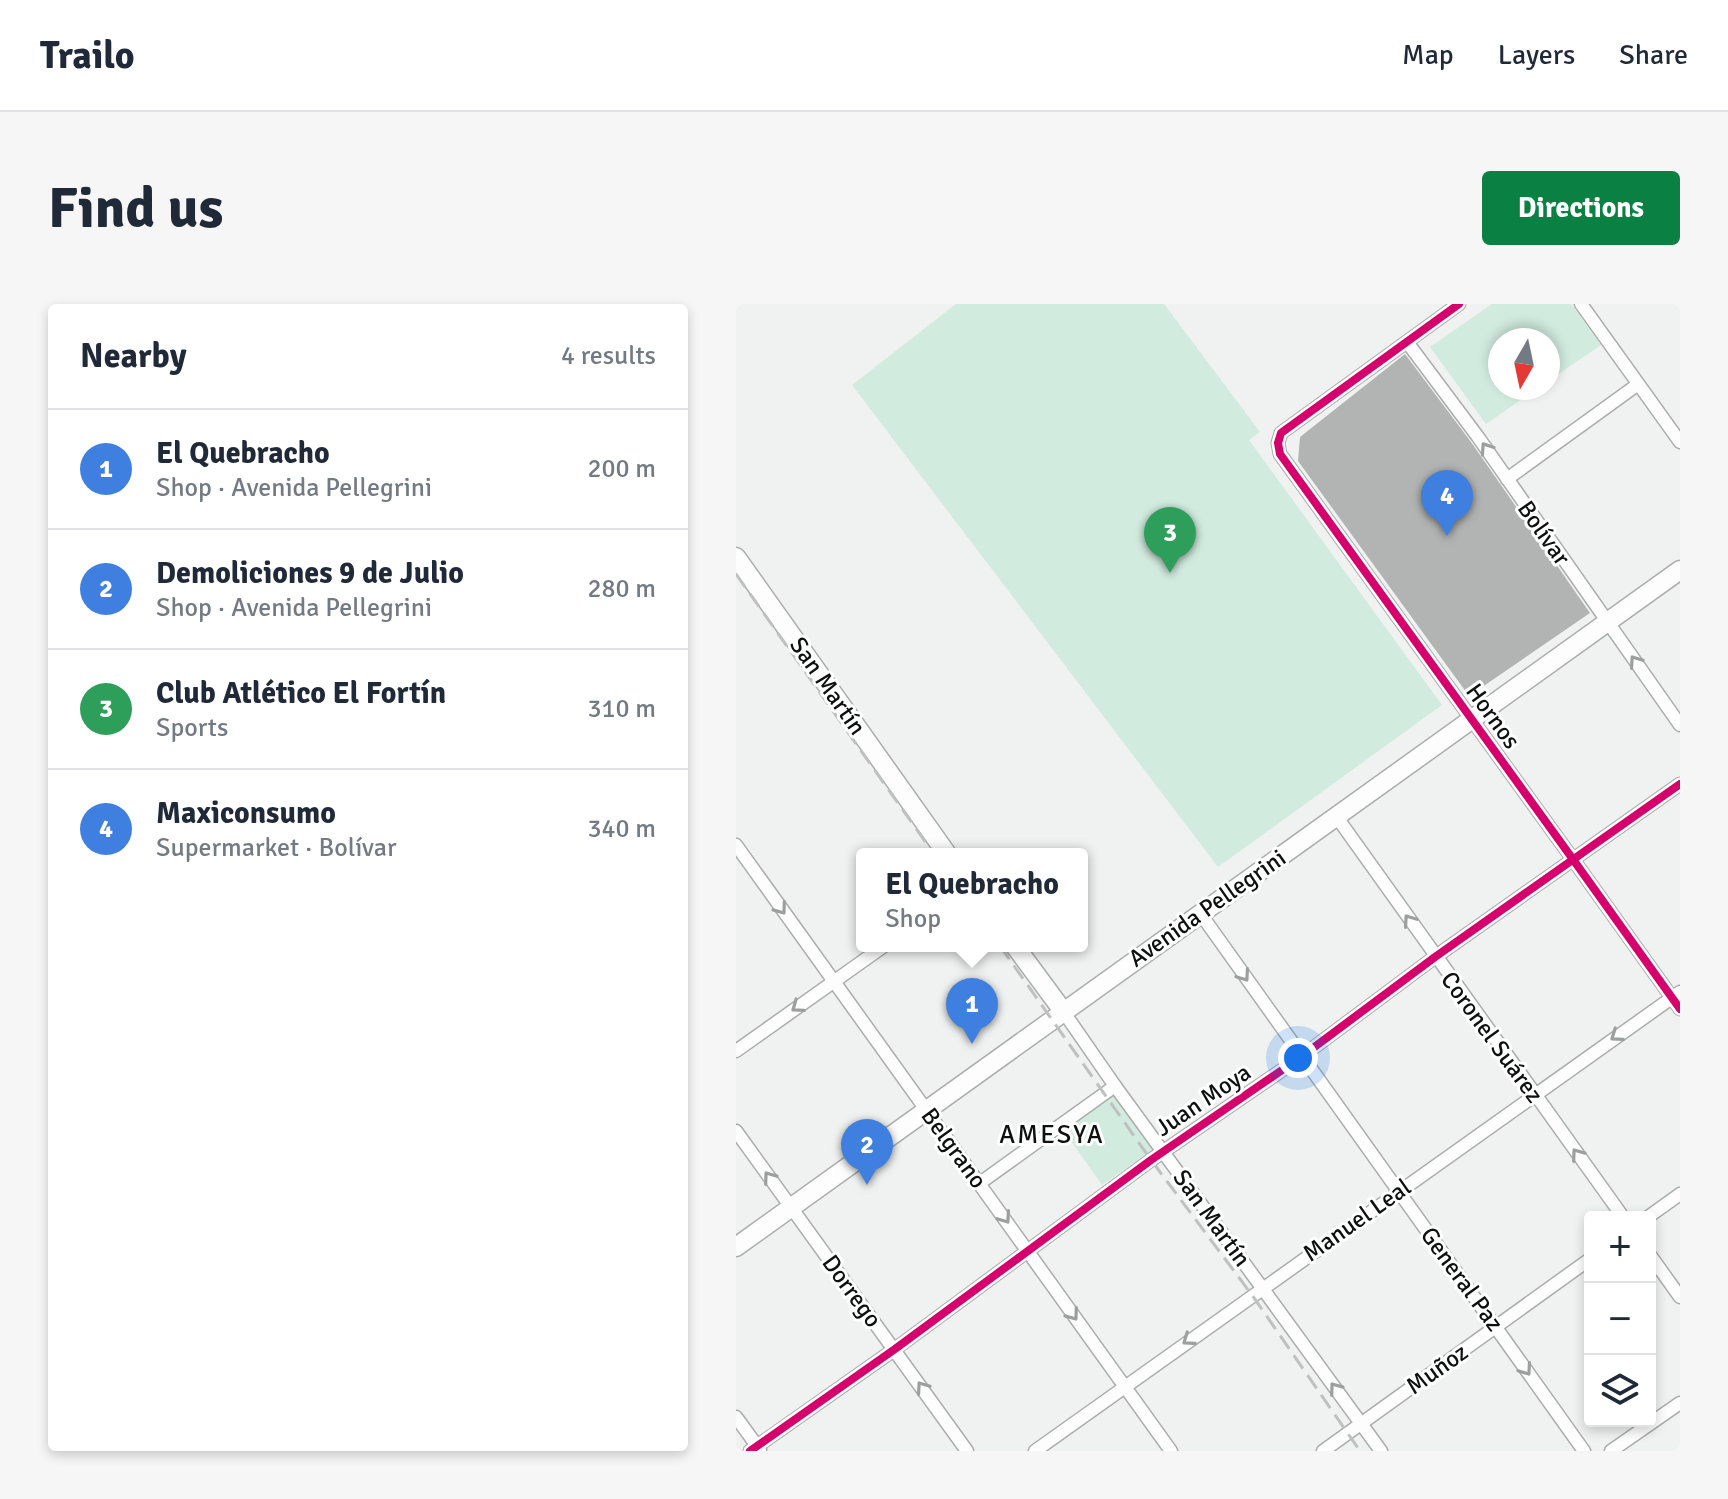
<!DOCTYPE html>
<meta charset="utf-8">
<style>
:root{--surface:#fff;--page:#f6f6f7;--text:#1f2937;--muted:#747a83;--line:#e0e1e3;--accent:#0b8043}
body{margin:0;font-family:Signika,sans-serif;background:var(--page);color:var(--text)}
.controls{position:absolute;right:24px;bottom:24px;display:grid;overflow:hidden;border-radius:8px;box-shadow:0 4px 12px #0003}
.controls button{width:72px;height:72px;display:grid;place-items:center;padding:0;border:0;border-bottom:2px solid var(--line);background:var(--surface);color:var(--text);font:40px sans-serif}
.compass{position:absolute;left:752px;top:24px;width:72px;height:72px;border-radius:50%;background:var(--surface);box-shadow:0 4px 12px #0003;rotate:189deg}
.you{position:absolute;left:562px;top:754px;width:28px;height:28px;margin:-20px;border:6px solid #fff;border-radius:50%;background:#1a73e8;box-shadow:0 0 0 12px #1a73e833}
.badge{display:grid;place-items:center;width:52px;height:52px;border-radius:50%;background:var(--accent);color:#fff;font-size:26px;font-weight:700}
.pin{position:absolute;translate:-50% -66px;filter:drop-shadow(0 2px 4px #0008)}
.pin::after{content:'';position:absolute;top:42px;width:28px;height:24px;background:inherit;clip-path:polygon(0 0,100% 0,50% 100%)}
.popup{position:absolute;left:120px;top:544px;width:232px;height:104px;box-sizing:border-box;display:grid;place-content:center;border-radius:8px;background:var(--surface);filter:drop-shadow(0 2px 6px #0005);font-size:26px;white-space:nowrap;color:var(--muted)}
.popup b{font-size:30px;color:var(--text)}
.popup::after{content:'';position:absolute;left:50%;top:100%;margin-left:-16px;border:16px solid transparent;border-top-color:var(--surface)}
.list{margin:0;padding:0;list-style:none}
h2{display:flex;justify-content:space-between;align-items:center;height:104px;margin:0;padding:0 32px;font-size:34px}
h2 small{font-size:26px;font-weight:400;color:var(--muted)}
.list li{display:grid;grid-template-columns:52px 1fr auto;gap:24px;align-items:center;box-sizing:border-box;height:120px;padding:0 32px;border-top:2px solid var(--line)}
.list b{display:block;font-size:30px;white-space:nowrap}
.list p{margin:0;font-size:26px;white-space:nowrap;color:var(--muted)}
.list em{font-size:26px;font-style:normal;color:var(--muted)}
.icon{flex:none;width:44px;height:44px;fill:none;stroke:currentColor;stroke-width:2;stroke-linecap:round;stroke-linejoin:round}
.map{position:relative;flex:none;width:944px;height:1147px;overflow:hidden;border-radius:8px}
header{display:flex;align-items:center;gap:48px;box-sizing:border-box;height:112px;padding:0 40px;background:var(--surface);border-bottom:2px solid var(--line)}
header strong{font-size:38px}
nav{display:flex;gap:44px;margin-inline-start:auto;font-size:28px}
.intro{display:flex;align-items:center;justify-content:space-between;box-sizing:border-box;height:192px;padding:0 48px}
h1{margin:0;font-size:56px}
.button{padding:20px 36px;border-radius:8px;background:var(--accent);color:#fff;font-size:28px;font-weight:700}
main{display:flex;gap:48px;padding:0 48px}
aside{flex:1;background:var(--surface);border-radius:8px;box-shadow:0 4px 12px #0003}
.map>svg:first-child{display:block}
</style>
<header>
<strong>Trailo</strong>
<nav><a>Map</a><a>Layers</a><a>Share</a></nav>
</header>
<div class="intro"><h1>Find us</h1><a class="button">Directions</a></div>
<main>
<aside>
<h2>Nearby<small>4 results</small></h2>
<ul class="list">
<li><span class="badge" style="background:#3f7fe0">1</span><div><b>El Quebracho</b><p>Shop · Avenida Pellegrini</p></div><em>200 m</em></li>
<li><span class="badge" style="background:#3f7fe0">2</span><div><b>Demoliciones 9 de Julio</b><p>Shop · Avenida Pellegrini</p></div><em>280 m</em></li>
<li><span class="badge" style="background:#2e9e5b">3</span><div><b>Club Atlético El Fortín</b><p>Sports</p></div><em>310 m</em></li>
<li><span class="badge" style="background:#3f7fe0">4</span><div><b>Maxiconsumo</b><p>Supermarket · Bolívar</p></div><em>340 m</em></li>
</ul>
</aside>
<div class="map">
<svg width="944" height="1147" viewBox="0 0 944 1147">
<rect width="100%" height="100%" fill="#eff2f0"/>
<g fill="#d1ebde">
<path d="M220 0H428L524 128 513 136 706 401 482 563 116 81Z"/>
<path d="M756 0H835L865 41 812 77V36H764V84H802L750 120 694 43Z"/>
<path d="M378 788 418 845 366 881 326 824Z"/>
</g>
<path fill="#b2b4b3" d="M669 50 735 138 854 309 733 392 562 157 564 133Z"/>
<g fill="none" stroke-linecap="round" stroke-linejoin="round">
<defs>
<g id="street">
<path d="M723 0 545 129 542 139 544 150C677 335 812 519 944 705"/>
<path d="M845 0 944 138"/>
<path d="M671 38 742 133 944 421"/>
<path d="M771 175 901 81"/>
<path d="M600 512 887 913"/>
<path d="M0 541 435 1147"/>
<path d="M464 609 848 1147"/>
<path d="M327 707 379 782 645 1147"/>
<path d="M0 747 148 642"/>
<path d="M0 827 231 1147"/>
<path d="M244 879 379 782"/>
<path d="M912 913 944 890"/>
<path d="M914 951 944 993"/>
<path d="M0 1113 24 1146"/>
<path d="M14 1147 159 1045 415 856 565 753 699 653 944 480"/>
<path d="M299 1147 944 688"/>
<path d="M587 1147 854 955"/>
<path d="M875 1147 944 1099"/>
</g>
<g id="secondary">
<path d="M0 253 211 550"/>
<path d="M279 642 327 707"/>
<path d="M0 943 944 266"/>
</g>
</defs>
<use href="#street" stroke="#aaadab" stroke-width="15"/>
<use href="#secondary" stroke="#aaadab" stroke-width="21"/>
<use href="#street" stroke="#fdfdfd" stroke-width="12"/>
<use href="#secondary" stroke="#fdfdfd" stroke-width="18"/>
<g stroke="#bfc0c0" stroke-width="3" stroke-dasharray="16 8" stroke-linecap="butt">
<path d="M0 270 198 550"/>
<path d="M264 642 415 856 516 991 624 1147"/>
</g>
<defs>
<g id="cycleway">
<path d="M723 0 545 129 542 139 544 150C677 335 812 519 944 705"/>
<path d="M14 1147 159 1045 415 856 565 753 699 653 944 480"/>
</g>
</defs>
<use href="#cycleway" stroke="#fff" stroke-width="13"/>
<use href="#cycleway" stroke="#d6006c" stroke-width="8"/>
</g>
<defs><path id="oneway-chevron" d="M-2-3.5L2.5 0L-2 3.5" fill="none" stroke-width="1.6" stroke-linecap="round" stroke-linejoin="round" transform="scale(2)"/></defs>
<g stroke="#9d9e9e">
<use href="#oneway-chevron" transform="translate(750 144) rotate(-124)"/>
<use href="#oneway-chevron" transform="translate(899 357) rotate(-125)"/>
<use href="#oneway-chevron" transform="translate(45 605) rotate(54)"/>
<use href="#oneway-chevron" transform="translate(673 616) rotate(-125)"/>
<use href="#oneway-chevron" transform="translate(508 672) rotate(55)"/>
<use href="#oneway-chevron" transform="translate(61 703) rotate(144)"/>
<use href="#oneway-chevron" transform="translate(880 732) rotate(145)"/>
<use href="#oneway-chevron" transform="translate(841 850) rotate(-126)"/>
<use href="#oneway-chevron" transform="translate(33 873) rotate(-126)"/>
<use href="#oneway-chevron" transform="translate(269 914) rotate(55)"/>
<use href="#oneway-chevron" transform="translate(337 1011) rotate(54)"/>
<use href="#oneway-chevron" transform="translate(452 1036) rotate(145)"/>
<use href="#oneway-chevron" transform="translate(790 1066) rotate(55)"/>
<use href="#oneway-chevron" transform="translate(186 1083) rotate(-125)"/>
<use href="#oneway-chevron" transform="translate(599 1084) rotate(-126)"/>
</g>
<g text-anchor="middle" dominant-baseline="central" stroke-width="6" stroke-linejoin="round" paint-order="stroke">
<g font-size="24" fill="#0e100f" stroke="#fff">
<text transform="translate(808 229) rotate(55)">Bolívar</text>
<text transform="translate(92 382) rotate(55)">San Martín</text>
<text transform="translate(757 412) rotate(54)">Hornos</text>
<text transform="translate(471 604) rotate(-35)">Avenida Pellegrini</text>
<text transform="translate(756 733) rotate(54)">Coronel Suárez</text>
<text transform="translate(467 796) rotate(-34)">Juan Moya</text>
<text transform="translate(218 844) rotate(54)">Belgrano</text>
<text transform="translate(476 914) rotate(54)">San Martín</text>
<text transform="translate(621 916) rotate(-35)">Manuel Leal</text>
<text transform="translate(726 975) rotate(54)">General Paz</text>
<text transform="translate(116 987) rotate(54)">Dorrego</text>
<text transform="translate(701 1065) rotate(-35)">Muñoz</text>
</g>
<g font-size="26" letter-spacing="2" fill="#0e100f" stroke="#fff">
<text x="316" y="831">AMESYA</text>
</g>
</g>
</svg>
<div class="controls">
<button>+</button>
<button>−</button>
<button><svg class="icon" aria-label="layers" viewBox="0 0 24 24"><path d="M12 4l9 5-9 5-9-5zM3 14l9 5 9-5"/></svg></button>
</div>
<svg class="compass" viewBox="-18 -18 36 36"><path d="M0-13l5 13h-10z" fill="#e53935"/><path d="M0 13l5-13h-10z" fill="#747a83"/></svg>
<div class="you"></div>
<div class="pin badge" style="left:236px;top:740px;background:#3f7fe0">1</div>
<div class="popup"><b>El Quebracho</b>Shop</div>
<div class="pin badge" style="left:131px;top:881px;background:#3f7fe0">2</div>
<div class="pin badge" style="left:434px;top:269px;background:#2e9e5b">3</div>
<div class="pin badge" style="left:711px;top:232px;background:#3f7fe0">4</div>
</div>
</main>
